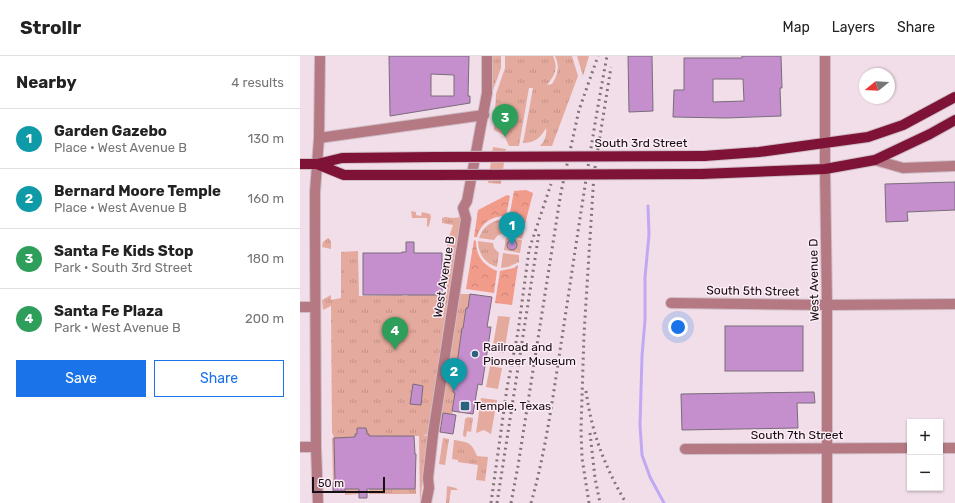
<!DOCTYPE html>
<meta charset="utf-8">
<style>
:root{--surface:#fff;--page:#f6f6f6;--text:#222;--muted:#767676;--line:#e0e0e0;--accent:#1a73e8}
body{margin:0;font-family:Rubik,sans-serif;background:var(--page);color:var(--text)}
.controls{position:absolute;right:12px;bottom:12px;display:grid;overflow:hidden;border-radius:0px;box-shadow:0 1px 3px #0004}
.controls button{width:36px;height:36px;display:grid;place-items:center;padding:0;border:0;border-bottom:1px solid var(--line);background:var(--surface);color:var(--text);font:20px sans-serif}
.compass{position:absolute;left:559px;top:12px;width:36px;height:36px;border-radius:50%;background:var(--surface);box-shadow:0 1px 3px #0004;rotate:252deg}
.scale{position:absolute;left:12px;bottom:10px;width:73px;box-sizing:border-box;padding-left:4px;border:2px solid #160f13;border-top:0;font-size:11px;line-height:14px;white-space:nowrap;color:#160f13;-webkit-text-stroke:3px #fdecf5;paint-order:stroke}
.you{position:absolute;left:378px;top:271px;width:14px;height:14px;margin:-10px;border:3px solid #fff;border-radius:50%;background:#1a73e8;box-shadow:0 0 0 6px #1a73e833}
.badge{display:grid;place-items:center;width:26px;height:26px;border-radius:50%;background:var(--accent);color:#fff;font-size:13px;font-weight:700}
.pin{position:absolute;translate:-50% -33px;filter:drop-shadow(0 1px 2px #0008)}
.pin::after{content:'';position:absolute;top:21px;width:14px;height:12px;background:inherit;clip-path:polygon(0 0,100% 0,50% 100%)}
.list{margin:0;padding:0;list-style:none}
h2{display:flex;justify-content:space-between;align-items:center;height:52px;margin:0;padding:0 16px;font-size:17px}
h2 small{font-size:13px;font-weight:400;color:var(--muted)}
.list li{display:grid;grid-template-columns:26px 1fr auto;gap:12px;align-items:center;box-sizing:border-box;height:60px;padding:0 16px;border-top:1px solid var(--line)}
.list b{display:block;font-size:15px;white-space:nowrap}
.list p{margin:0;font-size:13px;white-space:nowrap;color:var(--muted)}
.list em{font-size:13px;font-style:normal;color:var(--muted)}
.actions{display:flex;gap:8px;padding:12px 16px}
.actions a{flex:1;padding:9px 0;border:1px solid var(--accent);border-radius:0px;text-align:center;font-size:14px;color:var(--accent)}
.actions .main{background:var(--accent);color:#fff}
.map{position:relative;flex:none;width:655px;height:447px;overflow:hidden}
header{display:flex;align-items:center;gap:24px;box-sizing:border-box;height:56px;padding:0 20px;background:var(--surface);border-bottom:1px solid var(--line)}
header strong{font-size:19px}
nav{display:flex;gap:22px;margin-inline-start:auto;font-size:14px}
main{display:flex}
aside{flex:1;background:var(--surface)}
.map>svg:first-child{display:block}
</style>
<header>
<strong>Strollr</strong>
<nav><a>Map</a><a>Layers</a><a>Share</a></nav>
</header>
<main>
<aside>
<h2>Nearby<small>4 results</small></h2>
<ul class="list">
<li><span class="badge" style="background:#0f9aa8">1</span><div><b>Garden Gazebo</b><p>Place · West Avenue B</p></div><em>130 m</em></li>
<li><span class="badge" style="background:#0f9aa8">2</span><div><b>Bernard Moore Temple</b><p>Place · West Avenue B</p></div><em>160 m</em></li>
<li><span class="badge" style="background:#2e9e5b">3</span><div><b>Santa Fe Kids Stop</b><p>Park · South 3rd Street</p></div><em>180 m</em></li>
<li><span class="badge" style="background:#2e9e5b">4</span><div><b>Santa Fe Plaza</b><p>Park · West Avenue B</p></div><em>200 m</em></li>
</ul>
<div class="actions"><a class="main">Save</a><a>Share</a></div>
</aside>
<div class="map">
<svg width="655" height="447" viewBox="0 0 655 447">
<defs>
<pattern id="grass-tufts" width="24" height="20" patternUnits="userSpaceOnUse"><rect width="24" height="20" fill="#e5aa9e"/><path d="M3 7l-1-3M5 7V3M7 7l1-3M15 17l-1-3M17 17v-4M19 17l1-3" fill="none" stroke="#c49187"/></pattern>
<pattern id="forest-crowns" width="20" height="18" patternUnits="userSpaceOnUse"><rect width="20" height="18" fill="#f19b8b"/><path d="M2 6a3 3 0 1 1 6 0M12 15a3 3 0 1 1 6 0" fill="none" stroke="#ce8477"/></pattern>
</defs>
<rect width="100%" height="100%" fill="#f2dee8"/>
<g fill="url(#grass-tufts)">
<path d="M193 0H201V12L193 34Z"/>
<path d="M205 0H253C259 13 254 20 247 29L252 28C258 18 260 11 255 0H272L278 20 252 90H240C245 85 247 79 246 72 241 81 235 87 223 87L233 32H229L219 90H209L204 79 194 74 196 38 205 12Z"/>
<path d="M277 0H289L283 20Z"/>
<path d="M193 91 206 93 201 128 188 127Z"/>
<path d="M145 161 153 162 162 161 150 238H170L168 252H166L163 272H162L153 336 155 337 152 355 153 359 143 357 140 376 123 379 128 380 120 447 119 380H69V378H55V381L35 382V426H33L32 382 34 381 32 377 31 250 23 254 22 244 31 239V244L41 242V196L58 195 59 240 102 239V240H108V236L113 239 147 238V183L150 178 153 169 142 167V162Z"/>
<path d="M201 163 205 164 203 177 197 180 194 184 179 182C183 171 190 166 201 163Z"/>
<path d="M209 164C215 167 220 170 224 176L222 183 206 179Z"/>
<path d="M28 182 31 185V193L22 191 23 186Z"/>
<path d="M178 185 193 187 194 192 199 197 197 211C184 207 178 197 178 185Z"/>
<path d="M203 197 219 199V206L208 211 201 212Z"/>
<path d="M168 361 173 362 171 376 167 375 166 381 163 380 165 363Z"/>
<path d="M143 382 149 383 145 409 139 408Z"/>
<path d="M154 384C167 386 172 386 177 400L188 401 185 425 176 424 178 409 158 406V404L152 403Z"/>
<path d="M115 411H116V438H69V433H115Z"/>
<path d="M147 430 156 432 158 434H151L149 447H146Z"/>
<path d="M45 432H56V433H59V438L45 439Z"/>
</g>
<g fill="url(#forest-crowns)">
<path d="M226 134 233 137 224 172 214 163 209 162 214 135Z"/>
<path d="M207 139 210 140 206 160C191 160 181 167 177 181H174L178 154Z"/>
<path d="M174 184 176 185C176 200 183 209 197 215L194 237 166 233Z"/>
<path d="M218 209 212 249 195 247 200 215 214 212Z"/>
</g>
<g fill="#e5aa9e">
<path d="M111 155 116 156V159L121 160 122 156 130 158 131 161 129 170 127 171V162H112Z"/>
<path d="M206 182 222 184 220 197 204 194Z"/>
<path d="M198 260 210 261 204 297 192 295Z"/>
<path d="M190 310 202 312 198 333 186 331Z"/>
<path d="M181 342 197 344 191 378 184 374 176 377Z"/>
</g>
<g fill="none" stroke-linecap="round" stroke-linejoin="round">
<path stroke="#c1a8f3" stroke-width="3" d="M348 150 349 179 345 221V264L342 300 340 369 342 399 350 421 364 447"/>
</g>
<g fill="#c58fce" stroke="#786c7a" fill-rule="evenodd">
<path d="M89 0H169L168 40H170V47L90 60ZM131 18 154 19V40H131Z"/>
<path d="M328 0H352L353 55 329 56Z"/>
<path d="M442 0H481L482 32H480L481 60 426 62 373 61 374 34H384V2H442ZM413 23H443L444 45 413 46Z"/>
<path d="M655 126V154L607 156 608 165 586 166 585 128Z"/>
<circle cx="212" cy="189" r="5"/>
<path d="M106 186H114V197H142V239H63V197H101L102 196H106Z"/>
<path d="M170 238 192 241 187 271H191L182 329 178 328 173 358 152 355 155 337 153 336 162 272H163L166 252H168Z"/>
<rect x="425" y="270" width="78" height="45"/>
<path d="M113 328 123 330 121 349 110 348Z"/>
<path d="M514 336 515 347H497L498 372 382 374 381 338Z"/>
<path d="M143 357 156 359 153 378 140 376Z"/>
<path d="M57 372H66L67 378H69V380H114L115 398H116L115 433H67V442H59V433H45V435H33V426H35L34 382 55 381V378H57Z"/>
</g>
<g fill="none" stroke-linecap="round" stroke-linejoin="round">
<defs>
<g id="minor">
<path d="M525 0V113L527 249V447"/>
<path d="M19 82 184 59"/>
<path d="M575 104 603 112 655 110"/>
<path d="M371 247 527 249 655 248"/>
<path d="M0 251H15"/>
<path d="M0 391H16"/>
<path d="M640 392H655"/>
<path d="M385 393 610 392"/>
<path d="M18 447 16 391 15 176V136L19 82 20 0"/>
<path d="M126 447 129 432 128 422 133 378 166 163 163 152 167 145 187 37V0"/>
</g>
<g id="major">
<path d="M404 100 459 96 568 81 603 69 655 41"/>
<path d="M0 108H17L42 102 135 101"/>
<path d="M17 108 44 119H132"/>
<path d="M401 118 525 113 575 104 630 78 655 64"/>
</g>
</defs>
<use href="#minor" stroke="#cfbdc6" stroke-width="12"/>
<use href="#major" stroke="#cfbdc6" stroke-width="12"/>
<use href="#minor" stroke="#b47983" stroke-width="10"/>
<use href="#major" stroke="#7e1337" stroke-width="10"/>
<g stroke="#80737a" stroke-width="3" stroke-dasharray="2 4" stroke-linecap="butt">
<path d="M286 335C292 378 304 409 326 447"/>
<path d="M290 377 295 422 300 447"/>
<path d="M191 447 207 332 218 276 229 194 251 128"/>
<path d="M197 447 239 177"/>
<path d="M211 447 218 410 261 136 279 54 298 0"/>
<path d="M231 447C247 391 254 332 263 275 277 183 290 91 307 0"/>
<path d="M289 447 282 402 281 373 284 278 294 118 311 11"/>
</g>
<defs>
<g id="major-bridge">
<path d="M135 101 404 100"/>
<path d="M132 119 401 118"/>
</g>
</defs>
<use href="#major-bridge" stroke="#cfbdc6" stroke-width="12" stroke-linecap="butt"/>
<use href="#major-bridge" stroke="#7e1337" stroke-width="10"/>
</g>
<g fill="#2a637d" stroke="#fdecf5" stroke-width="1.5">
<circle cx="175" cy="298" r="4"/>
<rect x="160" y="345" width="10" height="10" rx="2"/>
</g>
<g text-anchor="middle" dominant-baseline="central" stroke-width="3" stroke-linejoin="round" paint-order="stroke">
<g font-size="12" fill="#160f13" stroke="#fdecf5">
<text x="341" y="87">South 3rd Street</text>
<text transform="translate(144 221) rotate(-81)">West Avenue B</text>
<text transform="translate(514 224) rotate(-91)">West Avenue D</text>
<text transform="translate(453 235) rotate(1)">South 5th Street</text>
<text x="497" y="379">South 7th Street</text>
</g>
<g font-size="12" fill="#160f13" stroke="#fdecf5" text-anchor="start">
<text x="183" y="291">Railroad and<tspan x="183" dy="14">Pioneer Museum</tspan></text>
<text x="174" y="350">Temple, Texas</text>
</g>
</g>
</svg>
<div class="controls">
<button>+</button>
<button>−</button>
</div>
<svg class="compass" viewBox="-18 -18 36 36"><path d="M0-13l5 13h-10z" fill="#e53935"/><path d="M0 13l5-13h-10z" fill="#767676"/></svg>
<div class="scale">50 m</div>
<div class="you"></div>
<div class="pin badge" style="left:212px;top:189px;background:#0f9aa8">1</div>
<div class="pin badge" style="left:154px;top:335px;background:#0f9aa8">2</div>
<div class="pin badge" style="left:205px;top:81px;background:#2e9e5b">3</div>
<div class="pin badge" style="left:95px;top:294px;background:#2e9e5b">4</div>
</div>
</main>
